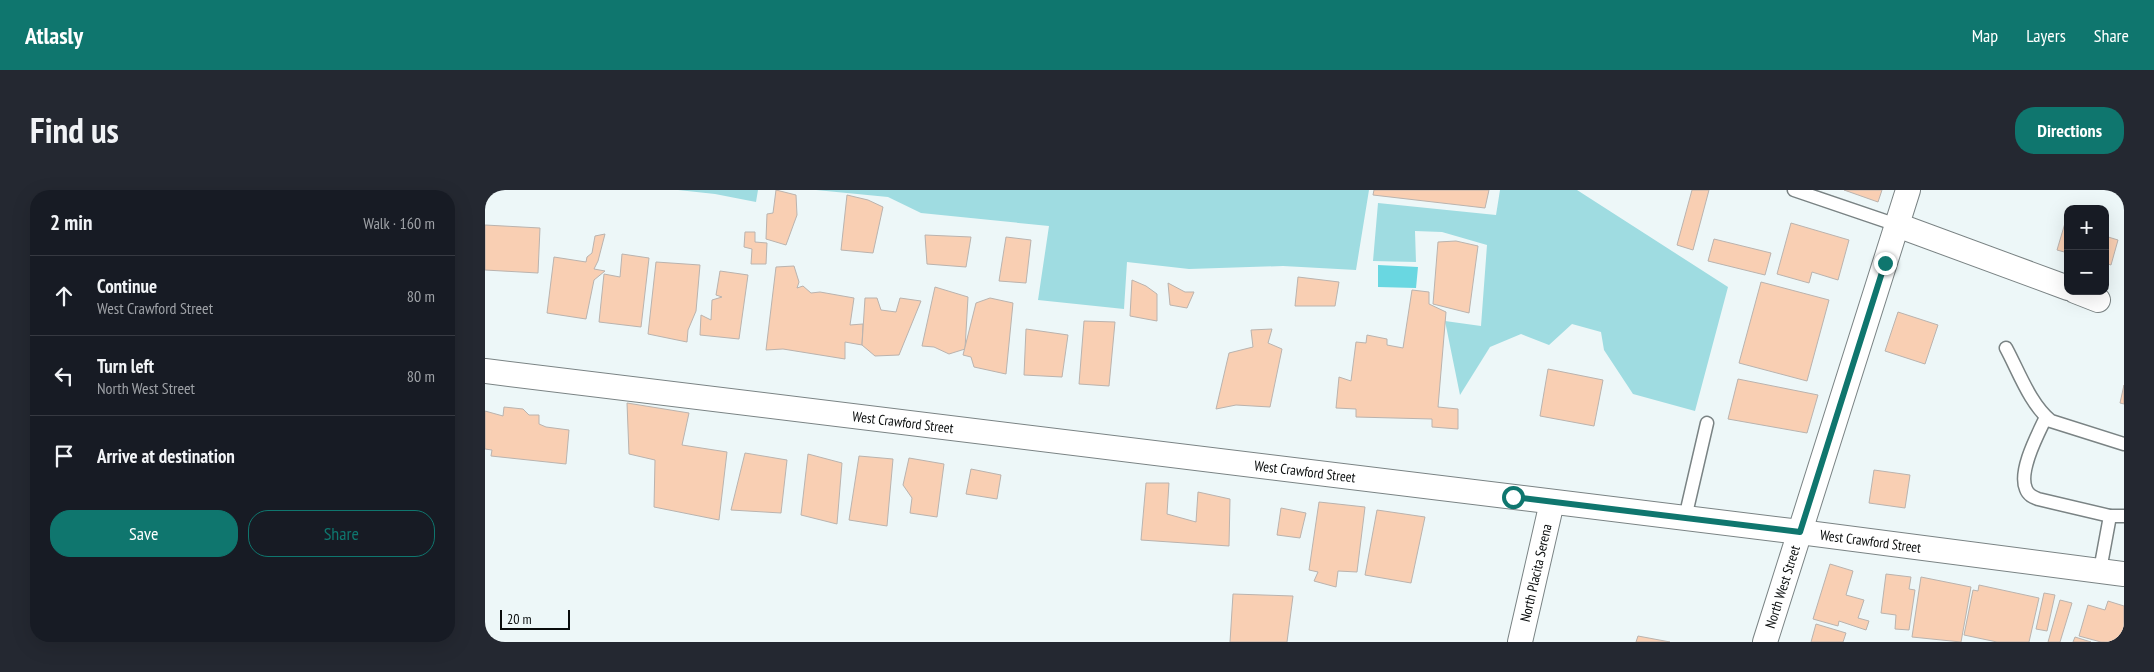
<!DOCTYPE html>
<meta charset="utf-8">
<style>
:root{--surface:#171b24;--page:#242831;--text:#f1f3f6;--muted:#9ea1a6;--line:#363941;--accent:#0f766e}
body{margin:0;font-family:"PT Sans Narrow",sans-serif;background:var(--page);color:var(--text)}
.controls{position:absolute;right:15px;top:15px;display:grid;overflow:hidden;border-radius:10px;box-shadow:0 5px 20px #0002}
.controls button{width:45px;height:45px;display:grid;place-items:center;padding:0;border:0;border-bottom:1px solid var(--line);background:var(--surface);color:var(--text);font:25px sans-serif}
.scale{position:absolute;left:15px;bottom:12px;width:70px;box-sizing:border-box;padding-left:5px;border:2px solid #090c0c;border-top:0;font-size:14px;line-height:18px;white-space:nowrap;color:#090c0c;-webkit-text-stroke:4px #edf7f8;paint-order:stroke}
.stop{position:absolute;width:15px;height:15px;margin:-11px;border:4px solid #0f766e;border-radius:50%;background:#fff}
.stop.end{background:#0f766e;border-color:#fff;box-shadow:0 1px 5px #0008}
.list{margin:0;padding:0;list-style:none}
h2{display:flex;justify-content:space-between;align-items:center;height:65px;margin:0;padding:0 20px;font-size:21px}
h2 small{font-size:16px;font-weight:400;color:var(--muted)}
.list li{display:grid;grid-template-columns:32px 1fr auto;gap:15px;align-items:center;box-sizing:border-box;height:80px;padding:0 20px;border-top:1px solid var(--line)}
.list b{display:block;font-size:19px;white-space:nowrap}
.list p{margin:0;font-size:16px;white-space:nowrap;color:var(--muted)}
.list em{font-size:16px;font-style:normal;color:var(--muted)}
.actions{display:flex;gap:10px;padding:15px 20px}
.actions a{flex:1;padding:11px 0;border:1px solid var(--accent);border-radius:20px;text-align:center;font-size:18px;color:var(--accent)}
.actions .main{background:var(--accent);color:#fff}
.icon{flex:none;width:28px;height:28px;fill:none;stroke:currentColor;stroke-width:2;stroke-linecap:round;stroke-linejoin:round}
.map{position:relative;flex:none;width:1639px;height:452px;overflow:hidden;border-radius:20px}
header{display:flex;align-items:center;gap:30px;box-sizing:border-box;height:70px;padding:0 25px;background:var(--accent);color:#fff}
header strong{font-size:24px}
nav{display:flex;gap:28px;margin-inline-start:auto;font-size:18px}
.intro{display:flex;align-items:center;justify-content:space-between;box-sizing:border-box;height:120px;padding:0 30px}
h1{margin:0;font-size:35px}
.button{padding:12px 22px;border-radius:20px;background:var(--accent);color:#fff;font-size:18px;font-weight:700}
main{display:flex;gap:30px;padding:0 30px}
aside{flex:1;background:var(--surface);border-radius:20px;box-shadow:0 5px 20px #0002}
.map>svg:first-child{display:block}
</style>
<header>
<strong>Atlasly</strong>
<nav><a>Map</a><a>Layers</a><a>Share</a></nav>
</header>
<div class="intro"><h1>Find us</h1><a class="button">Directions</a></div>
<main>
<aside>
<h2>2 min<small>Walk · 160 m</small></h2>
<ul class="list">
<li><svg class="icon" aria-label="ahead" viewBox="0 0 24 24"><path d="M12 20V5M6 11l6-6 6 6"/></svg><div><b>Continue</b><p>West Crawford Street</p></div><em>80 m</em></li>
<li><svg class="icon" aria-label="left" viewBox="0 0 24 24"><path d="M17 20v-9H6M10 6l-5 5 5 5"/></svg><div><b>Turn left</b><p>North West Street</p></div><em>80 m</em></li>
<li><svg class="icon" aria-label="arrive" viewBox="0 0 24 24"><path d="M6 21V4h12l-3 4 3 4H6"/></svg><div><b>Arrive at destination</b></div></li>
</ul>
<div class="actions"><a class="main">Save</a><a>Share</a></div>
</aside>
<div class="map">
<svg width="1639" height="452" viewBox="0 0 1639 452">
<rect width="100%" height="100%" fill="#edf7f8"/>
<g fill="#9fdce1">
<path d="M193 0H273L271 12 230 4Z"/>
<path d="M331 0H884L871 80 798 76 704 79 642 72 639 119 553 110 564 36 436 23 403 7Z"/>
<path d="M1015 0H1092L1243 97 1210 221 1148 204 1119 160 1116 142 1087 134 1064 155 1036 144 1005 157 975 205 960 131 996 136 1002 55 957 42 930 41 931 72 888 71 893 13 1011 25Z"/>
</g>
<path fill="#69d7e1" d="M893 75 933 77 931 98 893 97Z"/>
<g fill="#f9cfb3" stroke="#bab3ae">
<path d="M291 0 311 5 312 25 301 55 281 49 282 24 288 23Z"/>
<path d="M889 0H1004L1000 18 888 5Z"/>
<path d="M1207 0H1224L1208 60 1192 55Z"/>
<path d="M1359 0H1397L1393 12Z"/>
<path d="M362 5 383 10 398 17 388 63 356 60Z"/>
<path d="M1583 23V63L1572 60Z"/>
<path d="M1306 33 1364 50 1353 90 1327 82 1324 93 1292 84Z"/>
<path d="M0 35 55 38 53 83 0 80Z"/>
<path d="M260 42H270V52L282 53 281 74H266L267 59 259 57Z"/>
<path d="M120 44 113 71 109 79 120 81 109 90 101 129 62 123 69 67 101 72 102 67 107 63 110 46Z"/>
<path d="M440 45 486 47 481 77 442 74Z"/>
<path d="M1620 46 1633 50 1626 75 1620 73Z"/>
<path d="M521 47 546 50 541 93 514 91Z"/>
<path d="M1229 49 1286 63 1280 85 1223 71Z"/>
<path d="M971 51 993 56 984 123 948 114 953 52Z"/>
<path d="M137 64 164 68 156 137 114 132 119 84 135 87Z"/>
<path d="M171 72 215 75 211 121 203 140 202 152 163 144Z"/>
<path d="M309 76 314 92 312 98 318 96 326 103 335 102 369 108 365 135 378 134 377 155 360 152V169L298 159 281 160 291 77Z"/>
<path d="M235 81 263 85 254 149 215 145 216 125 226 130 227 110 237 107 231 105Z"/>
<path d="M813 87 854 92 850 116H810Z"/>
<path d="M647 90 661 96 672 104V131L645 126Z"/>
<path d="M1276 92 1344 110 1322 191 1254 173Z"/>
<path d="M683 93 700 102H709L702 118 685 115Z"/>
<path d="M450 97 483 107 480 159 464 164 449 157 437 156Z"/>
<path d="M927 100 944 102V114L961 122 953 217 973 219V239L947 237V229L871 227V219L851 218 854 187 866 191 871 152 881 153 882 145 902 149V155L918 158Z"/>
<path d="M380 108H392L396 120 411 122 415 108 436 111 414 165 390 166 377 155Z"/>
<path d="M505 108 528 113 521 184 489 177 486 167 478 165 491 113Z"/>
<path d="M1413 122 1453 135 1440 174 1400 161Z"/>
<path d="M599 131 630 132 624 196 594 194Z"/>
<path d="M541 139 583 145 577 187 539 185Z"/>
<path d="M787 139 783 153 797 159 785 217 751 215 731 219 744 163 768 157 766 140Z"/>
<path d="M1063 179 1118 190 1109 236 1055 226Z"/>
<path d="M1253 189 1333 205 1322 243 1243 229Z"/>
<path d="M1639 195V214L1635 213Z"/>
<path d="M142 213 204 223 197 255 242 262 234 330 169 317 170 270 144 264Z"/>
<path d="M19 217 38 219 44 225H54V234L61 237 84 240 81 274 6 266 7 260 0 259V221L18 226Z"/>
<path d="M260 263 302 270 296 323 246 320Z"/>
<path d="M323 264 357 273 352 334 316 325Z"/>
<path d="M374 266 408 269 402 336 364 330Z"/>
<path d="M424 268 459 274 452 327 425 323 427 308 418 295Z"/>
<path d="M486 279 516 285 512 309 481 304Z"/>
<path d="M1389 280 1425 285 1420 318 1384 313Z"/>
<path d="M661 293H684L682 324 711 332 713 302 745 309 744 356 656 350Z"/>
<path d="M834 312 880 317 872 382 853 381 851 397 829 391 833 382 824 380Z"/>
<path d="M796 318 821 323 815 348 792 345Z"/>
<path d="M892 320 940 327 926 393 880 385Z"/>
<path d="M1345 374 1368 381 1361 405 1379 410 1373 428 1384 431 1381 440 1354 431 1353 436 1328 429Z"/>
<path d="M1401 384 1426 387 1424 399 1430 400 1424 440 1410 439 1411 425 1396 423Z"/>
<path d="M1436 387 1486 397 1476 452 1427 447Z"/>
<path d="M1494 395 1554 408 1544 452H1512L1479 445 1488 400 1493 401Z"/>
<path d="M1559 403 1570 405 1562 441 1551 439Z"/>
<path d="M748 404 808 406 802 452H745Z"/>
<path d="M1575 410 1587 413 1575 452H1563Z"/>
<path d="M1623 411 1639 416V452H1616L1594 446 1603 415 1620 420Z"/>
<path d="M1331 434 1361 443 1358 452H1326Z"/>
<path d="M1153 446 1185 452H1151Z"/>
<path d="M1590 447 1606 452H1588Z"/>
</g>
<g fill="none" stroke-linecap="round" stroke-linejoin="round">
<defs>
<g id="service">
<path d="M1309 0 1412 35"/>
<path d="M1521 158C1534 182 1545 214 1566 231L1639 254"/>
<path d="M1561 227C1553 244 1533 281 1541 299 1543 305 1548 307 1553 309L1625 326H1639"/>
<path d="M1200 328 1222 233"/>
<path d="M1615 380 1625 326"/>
</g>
<g id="minor">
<path d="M1412 35 1583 98"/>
<path d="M1590 101 1613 110"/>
<path id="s1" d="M0 181 1315 342 1639 384"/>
<path id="s2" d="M1035 452 1067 312"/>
<path id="s3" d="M1280 452 1423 0"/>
</g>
</defs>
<use href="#service" stroke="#7a8384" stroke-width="15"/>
<use href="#minor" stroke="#7a8384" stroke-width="26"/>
<use href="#service" stroke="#fff" stroke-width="12"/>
<use href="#minor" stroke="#fff" stroke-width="24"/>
</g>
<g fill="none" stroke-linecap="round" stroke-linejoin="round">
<path stroke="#0f766e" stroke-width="6" d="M1028 307 1315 342 1400 73"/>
</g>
<g text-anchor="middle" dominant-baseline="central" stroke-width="5" stroke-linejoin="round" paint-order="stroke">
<g font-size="14" fill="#090c0c" stroke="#edf7f8">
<text stroke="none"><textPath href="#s1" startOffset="421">West Crawford Street</textPath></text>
<text stroke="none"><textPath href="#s1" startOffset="826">West Crawford Street</textPath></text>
<text stroke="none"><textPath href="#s1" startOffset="1396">West Crawford Street</textPath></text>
<text stroke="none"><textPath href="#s2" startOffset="71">North Placita Serena</textPath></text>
<text stroke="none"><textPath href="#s3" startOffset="58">North West Street</textPath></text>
</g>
</g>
</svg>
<div class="controls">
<button>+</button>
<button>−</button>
</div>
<div class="scale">20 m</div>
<div class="stop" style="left:1028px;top:307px"></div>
<div class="stop end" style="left:1400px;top:73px"></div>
</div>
</main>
